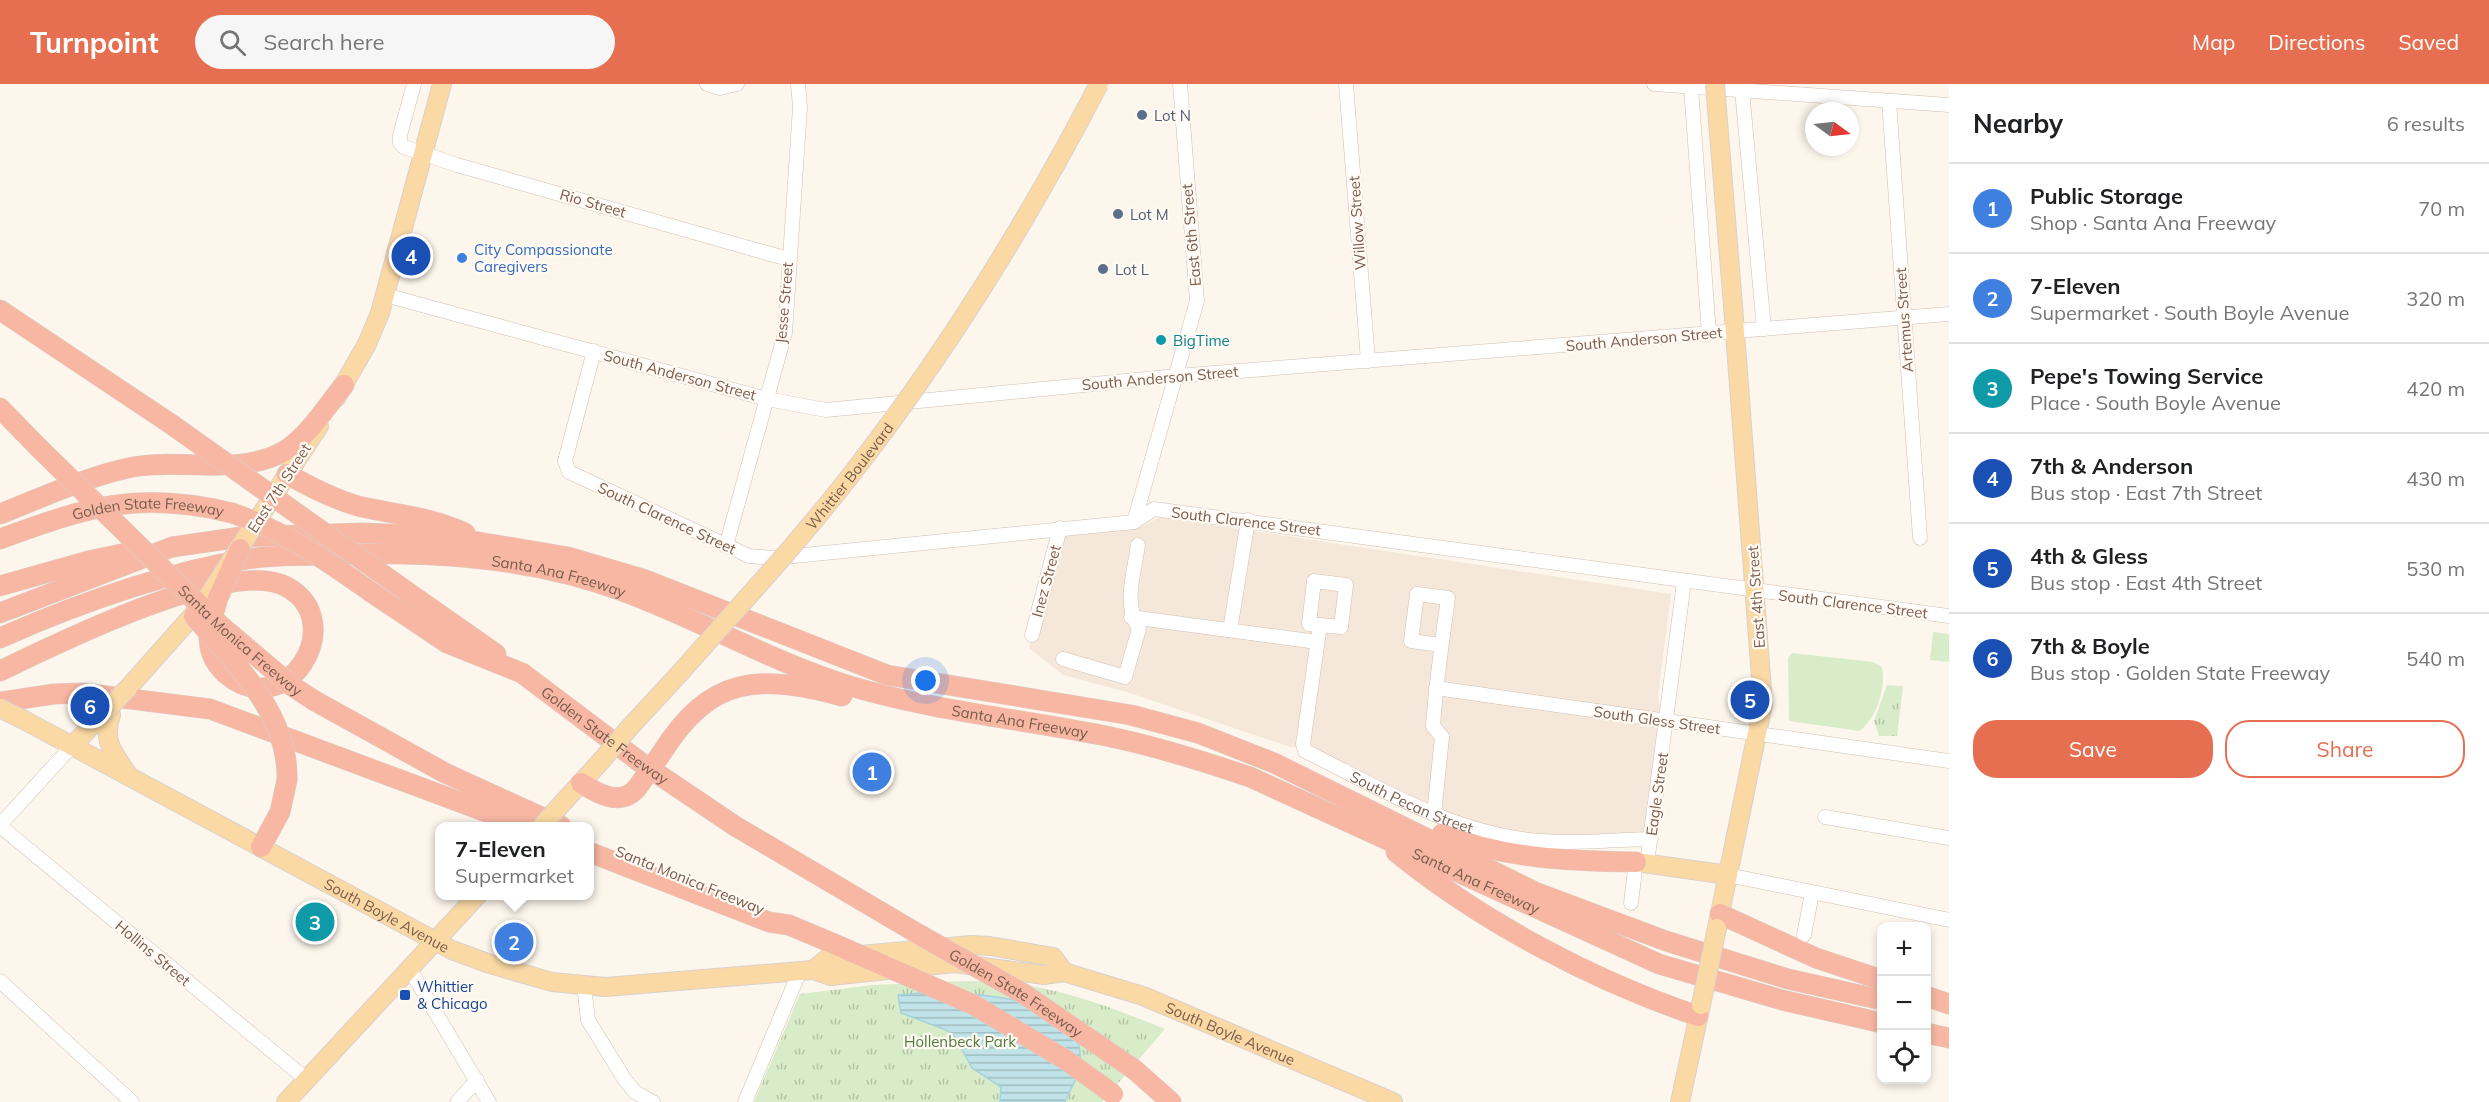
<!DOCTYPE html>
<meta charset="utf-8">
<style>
:root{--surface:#fff;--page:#f6f6f6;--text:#202124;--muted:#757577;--line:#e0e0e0;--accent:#e76f51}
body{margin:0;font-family:Mulish,sans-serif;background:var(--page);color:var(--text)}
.controls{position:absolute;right:18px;bottom:18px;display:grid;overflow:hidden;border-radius:12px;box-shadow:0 3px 9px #0003}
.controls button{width:54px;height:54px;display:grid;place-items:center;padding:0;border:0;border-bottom:2px solid var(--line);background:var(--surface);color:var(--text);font:30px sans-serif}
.compass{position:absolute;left:1805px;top:18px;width:54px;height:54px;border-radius:50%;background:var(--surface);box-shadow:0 3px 9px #0003;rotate:105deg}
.you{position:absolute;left:926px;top:597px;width:21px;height:21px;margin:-15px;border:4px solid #fff;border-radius:50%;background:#1a73e8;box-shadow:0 0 0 9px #1a73e833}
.badge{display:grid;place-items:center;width:39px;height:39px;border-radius:50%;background:var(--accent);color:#fff;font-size:20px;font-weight:700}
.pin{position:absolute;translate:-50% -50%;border:3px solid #fff;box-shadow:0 2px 6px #0006}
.popup{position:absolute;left:435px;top:738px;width:159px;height:78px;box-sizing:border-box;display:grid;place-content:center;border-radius:12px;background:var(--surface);filter:drop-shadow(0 2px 4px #0005);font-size:20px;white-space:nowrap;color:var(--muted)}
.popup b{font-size:22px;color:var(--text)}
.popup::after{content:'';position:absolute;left:50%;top:100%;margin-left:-12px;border:12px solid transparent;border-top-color:var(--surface)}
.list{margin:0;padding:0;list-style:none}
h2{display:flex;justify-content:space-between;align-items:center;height:78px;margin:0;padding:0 24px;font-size:26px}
h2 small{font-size:20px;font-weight:400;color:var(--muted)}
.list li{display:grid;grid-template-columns:39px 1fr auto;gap:18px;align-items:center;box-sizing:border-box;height:90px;padding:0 24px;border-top:2px solid var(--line)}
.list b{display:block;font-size:22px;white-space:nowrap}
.list p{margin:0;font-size:20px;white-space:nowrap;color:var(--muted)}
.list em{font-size:20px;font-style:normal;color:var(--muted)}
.actions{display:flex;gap:12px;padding:18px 24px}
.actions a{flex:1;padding:14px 0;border:2px solid var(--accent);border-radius:24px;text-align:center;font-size:21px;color:var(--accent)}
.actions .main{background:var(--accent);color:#fff}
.icon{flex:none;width:33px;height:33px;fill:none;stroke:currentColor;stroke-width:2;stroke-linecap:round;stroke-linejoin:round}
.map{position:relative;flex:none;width:1949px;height:1018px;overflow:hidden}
header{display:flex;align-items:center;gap:36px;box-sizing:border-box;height:84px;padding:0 30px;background:var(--accent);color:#fff}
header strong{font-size:28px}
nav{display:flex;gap:33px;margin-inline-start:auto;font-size:21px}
.search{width:420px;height:54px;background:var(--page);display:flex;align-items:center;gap:15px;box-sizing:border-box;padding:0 21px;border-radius:33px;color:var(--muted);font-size:22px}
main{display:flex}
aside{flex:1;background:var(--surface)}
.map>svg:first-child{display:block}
</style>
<header>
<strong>Turnpoint</strong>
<div class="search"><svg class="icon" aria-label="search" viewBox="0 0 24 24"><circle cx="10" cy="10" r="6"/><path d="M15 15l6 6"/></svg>Search here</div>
<nav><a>Map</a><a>Directions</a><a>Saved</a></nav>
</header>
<main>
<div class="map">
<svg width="1949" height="1018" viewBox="0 0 1949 1018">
<defs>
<pattern id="grass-tufts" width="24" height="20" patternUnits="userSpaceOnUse" patternTransform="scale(1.5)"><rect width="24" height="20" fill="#d8ecc9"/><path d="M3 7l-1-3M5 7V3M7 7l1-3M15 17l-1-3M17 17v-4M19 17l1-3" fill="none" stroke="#b4c2a5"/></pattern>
<pattern id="water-rules" width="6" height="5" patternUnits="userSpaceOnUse" patternTransform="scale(1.5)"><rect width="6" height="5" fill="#bfe3e8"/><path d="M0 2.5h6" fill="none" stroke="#a0bbbe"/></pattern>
</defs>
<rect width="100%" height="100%" fill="#fdf6ec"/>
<path fill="#f5e8da" d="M1160 433 1671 510 1658 611 1663 645 1648 750 1550 752 1518 748 1457 734 1422 721 1307 664 1290 663 1130 609 1063 591 1029 564 1060 452 1139 444Z"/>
<g fill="url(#grass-tufts)">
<path d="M1887 601 1903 602 1897 652H1879L1874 637Z"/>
<path d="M966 897C1043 897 1095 917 1165 945L1102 1018H754L800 910 873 901Z"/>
</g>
<g fill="#d8ecc9">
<path d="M1933 548 1949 550V578L1930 576Z"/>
<path d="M1792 569 1873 578 1882 583C1886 605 1877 632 1860 647L1789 637 1788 574Z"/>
</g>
<path fill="url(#water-rules)" stroke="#a5d3da" stroke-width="1.5" d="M931 908C977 911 1086 909 1080 979 1079 992 1070 1006 1065 1018H1000L1001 1003 972 984 955 953 946 946 901 929 898 911Z"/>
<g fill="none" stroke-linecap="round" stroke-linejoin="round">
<defs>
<g id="minor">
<path d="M414 0 400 51V59L404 63 457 81 788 175"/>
<path d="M707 0 720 4 737 0"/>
<path d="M1346 0 1368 277"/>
<path d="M1654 0 1949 21"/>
<path d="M1691 3 1709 250"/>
<path d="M1742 6 1764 245"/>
<path d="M1889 17 1920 454"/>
<path d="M385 211 767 315 826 326 1177 292 1949 230"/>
<path d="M594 267 565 377 569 388 749 472 774 474 1134 438 1154 425 1949 532"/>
<path d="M1134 438 1197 217 1180 0"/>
<path d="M726 462 785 249 800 23 798 0"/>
<path d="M1131 533 1317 558"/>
<path id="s1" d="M1320 541 1309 540 1314 497 1346 501 1341 543 1320 541 1303 660 1305 667C1374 701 1444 744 1522 755 1565 761 1608 756 1651 755"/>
<path d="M1230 546 1248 436"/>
<path d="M1032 551 1060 444"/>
<path d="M1063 575 1125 593 1139 545C1123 519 1134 490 1138 461"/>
<path d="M1436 604 1949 677"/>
<path d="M1434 730 1442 653 1433 642C1436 599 1442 557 1448 514L1417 510 1411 557 1441 561"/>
<path d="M1825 733 1949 754"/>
<path d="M0 741 72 662"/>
<path d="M0 742 307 996"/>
<path d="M1647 779 1684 498"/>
<path d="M1728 791 1949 836"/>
<path d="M1631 819 1636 778"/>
<path d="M1804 851 1812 809"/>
<path d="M409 884 489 1018"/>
<path d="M0 897 132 1018"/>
<path d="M584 902 588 936 625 996 635 1008 653 1018"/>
<path d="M457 1018 477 996"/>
<path d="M745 1018 799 889"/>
</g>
<g id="major">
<path d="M336 314 367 260 380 229 442 0"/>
<path d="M262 429 319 342"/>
<path d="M129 603 202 521"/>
<path d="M111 631C102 656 113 669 127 689"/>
<path id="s2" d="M24 636 452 866 490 880 552 898 605 903 813 886 831 892 954 879 1044 891 1064 888 1143 912 1393 1018"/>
<path d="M630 643 680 589"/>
<path d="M72 662 103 630"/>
<path d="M558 724 601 677"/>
<path d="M1636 778 1728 791"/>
<path d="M1717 844 1763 620 1733 222"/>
<path d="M813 886 828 874 971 861 990 862 1053 873 1064 888"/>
<path d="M286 1018 477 812"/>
<path d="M1680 1018 1701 921"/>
</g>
<g id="highway">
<path d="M0 226 171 340"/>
<path d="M0 324 38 363"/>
<path d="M287 390C310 403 333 415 358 422 396 431 428 432 465 449"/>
<path d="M0 430C43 413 88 392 133 383 182 374 242 393 286 366 309 351 326 323 344 301"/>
<path id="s3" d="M0 455C87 423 138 406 232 429"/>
<path d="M0 502 88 477 140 466"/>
<path d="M406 507 496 570"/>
<path id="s4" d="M371 508 447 559 522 589 640 678 735 742 920 851"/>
<path d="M0 529 172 463 241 453 362 449 442 452 568 473 643 495 887 591 1131 631 1198 649 1274 679 1535 808 1666 857 1788 895 1882 916"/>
<path id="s5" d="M0 554C79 519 162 489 248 475 271 471 296 472 319 471 421 467 526 471 622 507 699 535 771 578 850 602 934 627 1021 635 1106 652 1155 662 1203 677 1250 693L1659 880 1782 916 1882 939"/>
<path d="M0 587C56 560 231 472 287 503 350 538 287 641 226 590 212 577 208 564 209 545"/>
<path d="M315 617 445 689 561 742"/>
<path d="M0 618 54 610 83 609 210 625 524 742"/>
<path d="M661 670C711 591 757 590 842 612"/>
<path d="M581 699C598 710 621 723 637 704"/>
<path d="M1442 750C1505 775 1569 777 1636 778"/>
<path d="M261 763 280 728 287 696"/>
<path d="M589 768 769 838 789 841 846 865"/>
<path d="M1396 768C1482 838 1594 897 1698 932"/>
<path d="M1720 830 1816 874 1882 896"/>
<path d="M1926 912 1949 920"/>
<path d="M1926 949 1949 954"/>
<path d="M1135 986 1171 1018"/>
</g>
</defs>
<use href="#minor" stroke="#d1beb0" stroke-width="15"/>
<use href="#major" stroke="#dad1cd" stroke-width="20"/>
<use href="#highway" stroke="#dad1cd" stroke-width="21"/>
<use href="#minor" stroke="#fff" stroke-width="14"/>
<use href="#major" stroke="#fbd9a5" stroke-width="18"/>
<use href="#highway" stroke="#f7b7a3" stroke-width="20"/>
<defs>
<g id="major-bridge">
<path d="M1715 0 1733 222"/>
<path d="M205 517 262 429"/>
<path id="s6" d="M680 589C739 522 800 457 854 387 948 266 1029 135 1099 0"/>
<path d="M0 624 24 636"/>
<path d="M103 630 129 603"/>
<path d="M601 677 630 643"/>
<path d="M542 742 558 724"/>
<path d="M1701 921 1717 844"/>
</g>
<g id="highway-bridge">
<path d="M171 340 406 507"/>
<path id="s7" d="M38 363 221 542 292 602 315 617"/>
<path d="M232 429C283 446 327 477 371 508"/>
<path d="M194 532C234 579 289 629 287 696"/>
<path d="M209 545 218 514 240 465"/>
<path d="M637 704 661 670"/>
<path id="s8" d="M920 851 1024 910 1135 986"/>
<path d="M846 865 974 921 1066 976 1113 1010"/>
</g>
</defs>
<use href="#major-bridge" stroke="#dad1cd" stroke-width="20" stroke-linecap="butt"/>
<use href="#highway-bridge" stroke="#dad1cd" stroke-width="21" stroke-linecap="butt"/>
<use href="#major-bridge" stroke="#fbd9a5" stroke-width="18"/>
<use href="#highway-bridge" stroke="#f7b7a3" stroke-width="20"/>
</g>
<g fill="#5c6f8a" stroke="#fffaf3" stroke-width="2">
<circle cx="1142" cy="31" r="6"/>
<circle cx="1118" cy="130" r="6"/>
<circle cx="1103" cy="185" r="6"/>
</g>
<circle fill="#3f7fe0" stroke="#fffaf3" stroke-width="2" cx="462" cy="174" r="6"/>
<circle fill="#0f9aa8" stroke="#fffaf3" stroke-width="2" cx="1161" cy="256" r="6"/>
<rect fill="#1a4fb4" stroke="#fffaf3" stroke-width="2" x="399" y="905" width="12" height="12" rx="3"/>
<g text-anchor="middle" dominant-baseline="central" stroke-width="4.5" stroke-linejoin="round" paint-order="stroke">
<g font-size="15" fill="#4e5e75" stroke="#fffaf3" text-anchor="start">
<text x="1154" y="31">Lot N</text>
<text x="1130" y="130">Lot M</text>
<text x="1115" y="185">Lot L</text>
</g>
<g font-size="15" fill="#7a5c4d" stroke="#fffaf3">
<text transform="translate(593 119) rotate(16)">Rio Street</text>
<text transform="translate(1357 139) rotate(-94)">Willow Street</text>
<text transform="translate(1191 151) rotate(-95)">East 6th Street</text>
<text transform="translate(784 219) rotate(-85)">Jesse Street</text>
<text transform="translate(1904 236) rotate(-94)">Artemus Street</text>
<text transform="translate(1644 255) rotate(-5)">South Anderson Street</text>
<text transform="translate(680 291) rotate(15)">South Anderson Street</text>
<text transform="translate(1160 294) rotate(-5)">South Anderson Street</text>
<text stroke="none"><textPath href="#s6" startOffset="260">Whittier Boulevard</textPath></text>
<text transform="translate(279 404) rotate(-57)">East 7th Street</text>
<text stroke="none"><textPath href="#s3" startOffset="153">Golden State Freeway</textPath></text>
<text transform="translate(667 434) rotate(25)">South Clarence Street</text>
<text transform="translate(1246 437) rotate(7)">South Clarence Street</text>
<text stroke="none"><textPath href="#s5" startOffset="574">Santa Ana Freeway</textPath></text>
<text transform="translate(1046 497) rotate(-75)">Inez Street</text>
<text transform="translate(1756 513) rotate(-94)">East 4th Street</text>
<text transform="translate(1853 520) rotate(7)">South Clarence Street</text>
<text stroke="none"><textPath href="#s7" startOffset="280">Santa Monica Freeway</textPath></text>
<text transform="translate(1657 636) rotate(8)">South Gless Street</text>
<text stroke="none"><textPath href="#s5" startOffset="1060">Santa Ana Freeway</textPath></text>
<text stroke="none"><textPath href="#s4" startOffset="276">Golden State Freeway</textPath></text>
<text transform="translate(1657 710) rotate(-82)">Eagle Street</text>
<text stroke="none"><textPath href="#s1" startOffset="396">South Pecan Street</textPath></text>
<text transform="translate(690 796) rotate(22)">Santa Monica Freeway</text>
<text stroke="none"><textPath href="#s5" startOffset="1546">Santa Ana Freeway</textPath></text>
<text stroke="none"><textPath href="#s2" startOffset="412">South Boyle Avenue</textPath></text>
<text transform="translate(153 869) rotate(40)">Hollins Street</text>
<text stroke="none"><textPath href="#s8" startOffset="112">Golden State Freeway</textPath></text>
<text stroke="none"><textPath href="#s2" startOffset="1284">South Boyle Avenue</textPath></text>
</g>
<g font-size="15" fill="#366cbe" stroke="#fffaf3" text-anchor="start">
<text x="474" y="165">City Compassionate<tspan x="474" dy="17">Caregivers</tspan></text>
</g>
<g font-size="15" fill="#0d838f" stroke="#fffaf3" text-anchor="start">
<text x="1173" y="256">BigTime</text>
</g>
<g font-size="15" fill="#164399" stroke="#fffaf3" text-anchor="start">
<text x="417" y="902">Whittier<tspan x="417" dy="17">&amp; Chicago</tspan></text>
</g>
<g font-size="15" fill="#537a41" stroke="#fffaf3">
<text x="960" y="957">Hollenbeck Park</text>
</g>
</g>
</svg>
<div class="controls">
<button>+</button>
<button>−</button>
<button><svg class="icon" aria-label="locate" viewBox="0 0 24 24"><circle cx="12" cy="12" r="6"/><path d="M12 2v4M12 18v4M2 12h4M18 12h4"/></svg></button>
</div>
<svg class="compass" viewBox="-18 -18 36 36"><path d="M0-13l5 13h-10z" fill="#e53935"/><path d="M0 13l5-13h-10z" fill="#757577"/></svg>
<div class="you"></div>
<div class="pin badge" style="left:872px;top:688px;background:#3f7fe0">1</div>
<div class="pin badge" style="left:514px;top:858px;background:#3f7fe0">2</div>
<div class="popup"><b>7-Eleven</b>Supermarket</div>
<div class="pin badge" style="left:315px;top:838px;background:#0f9aa8">3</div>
<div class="pin badge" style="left:411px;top:172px;background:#1a4fb4">4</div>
<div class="pin badge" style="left:1750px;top:616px;background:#1a4fb4">5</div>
<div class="pin badge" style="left:90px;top:622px;background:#1a4fb4">6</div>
</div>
<aside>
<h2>Nearby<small>6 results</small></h2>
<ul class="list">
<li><span class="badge" style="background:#3f7fe0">1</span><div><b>Public Storage</b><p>Shop · Santa Ana Freeway</p></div><em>70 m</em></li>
<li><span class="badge" style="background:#3f7fe0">2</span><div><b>7-Eleven</b><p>Supermarket · South Boyle Avenue</p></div><em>320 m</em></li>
<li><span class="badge" style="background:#0f9aa8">3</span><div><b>Pepe's Towing Service</b><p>Place · South Boyle Avenue</p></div><em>420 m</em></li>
<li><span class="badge" style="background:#1a4fb4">4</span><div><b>7th &amp; Anderson</b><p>Bus stop · East 7th Street</p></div><em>430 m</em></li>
<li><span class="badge" style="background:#1a4fb4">5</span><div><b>4th &amp; Gless</b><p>Bus stop · East 4th Street</p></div><em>530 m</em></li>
<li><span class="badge" style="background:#1a4fb4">6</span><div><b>7th &amp; Boyle</b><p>Bus stop · Golden State Freeway</p></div><em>540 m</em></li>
</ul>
<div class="actions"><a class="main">Save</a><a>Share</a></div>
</aside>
</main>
